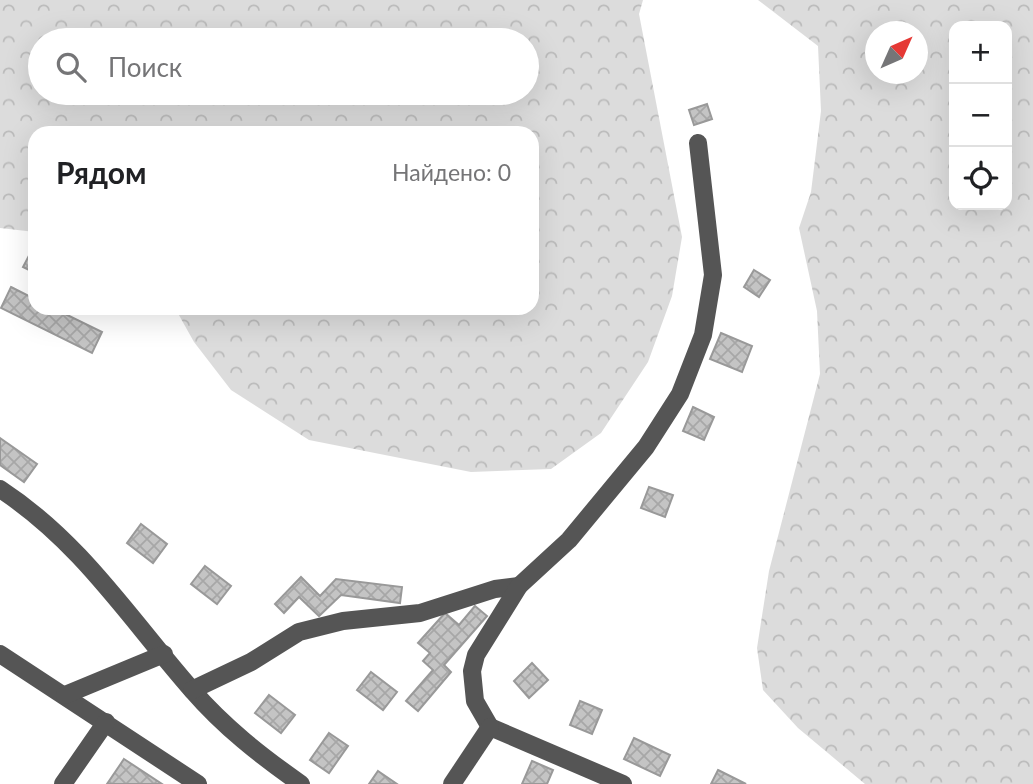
<!DOCTYPE html>
<html lang="ru">
<meta charset="utf-8">
<style>
:root{--surface:#fff;--page:#f2f2f2;--text:#202124;--muted:#757577;--line:#e0e0e0}
body{margin:0;font-family:Lato,sans-serif;background:var(--page);color:var(--text)}
.controls{position:absolute;right:21px;top:21px;display:grid;overflow:hidden;border-radius:14px;box-shadow:0 7px 28px #0002}
.controls button{width:63px;height:63px;display:grid;place-items:center;padding:0;border:0;border-bottom:2px solid var(--line);background:var(--surface);color:var(--text);font:35px sans-serif}
.compass{position:absolute;left:865px;top:21px;width:63px;height:63px;border-radius:50%;background:var(--surface);box-shadow:0 7px 28px #0002;rotate:45deg}
.list{margin:0;padding:0;list-style:none}
h2{display:flex;justify-content:space-between;align-items:center;height:91px;margin:0;padding:0 28px;font-size:30px}
h2 small{font-size:23px;font-weight:400;color:var(--muted)}
.icon{flex:none;width:38px;height:38px;fill:none;stroke:currentColor;stroke-width:2;stroke-linecap:round;stroke-linejoin:round}
.map{position:relative;flex:none;width:1033px;height:784px;overflow:hidden}
.search{position:absolute;background:var(--surface);box-shadow:0 7px 28px #0002;left:28px;top:28px;width:511px;height:77px;display:flex;align-items:center;gap:18px;box-sizing:border-box;padding:0 24px;border-radius:38px;color:var(--muted);font-size:26px}
.panel{position:absolute;background:var(--surface);box-shadow:0 7px 28px #0002;left:28px;top:126px;width:511px;height:189px;border-radius:21px}
.map>svg:first-child{display:block}
</style>
<div class="map">
<svg width="1033" height="784" viewBox="0 0 1033 784">
<defs>
<pattern id="forest-crowns" width="20" height="18" patternUnits="userSpaceOnUse" patternTransform="scale(1.75)"><rect width="20" height="18" fill="#dcdcdc"/><path d="M2 6a3 3 0 1 1 6 0M12 15a3 3 0 1 1 6 0" fill="none" stroke="#bbb"/></pattern>
<pattern id="building-cross-hatch" width="8" height="8" patternUnits="userSpaceOnUse" patternTransform="scale(1.75)"><rect width="8" height="8" fill="#c4c4c4"/><path d="M0 0l8 8M0 8l8-8" fill="none" stroke="#a7a7a7"/></pattern>
</defs>
<rect width="100%" height="100%" fill="#fff"/>
<g fill="url(#forest-crowns)" fill-rule="evenodd">
<path d="M0 0H643L639 14 682 237 672 296 648 362 601 433 551 469 471 472 309 440 231 390 194 342 175 308H532V133H35V232L0 228ZM40 40H527V93H40Z"/>
<path d="M758 0H1033V784H865L798 728 763 690 757 648 769 571 820 374 817 311 799 228 811 192 821 111 818 46ZM954 26H1007V205H954ZM876 32H918V74H876Z"/>
</g>
<g fill="url(#building-cross-hatch)" stroke="#999" stroke-width="2">
<path d="M707 104 712 119 694 125 689 110Z"/>
<path d="M34 246 35 247V273L23 267Z"/>
<path d="M754 270 770 280 759 297 744 287Z"/>
<path d="M11 287 35 299V308H53L102 332 92 353 1 308Z"/>
<path d="M721 333 752 346 742 372 710 359Z"/>
<path d="M693 407 714 417 704 440 683 431Z"/>
<path d="M0 438 37 464 24 482 0 465Z"/>
<path d="M649 487 673 495 665 517 641 508Z"/>
<path d="M141 524 167 544 153 563 127 543Z"/>
<path d="M205 566 231 586 217 604 191 584Z"/>
<path d="M301 577 320 596 336 579 402 587 400 603 341 595 319 616 299 597 284 613 275 604Z"/>
<path d="M475 606 487 616 444 665 451 672 418 711 406 701 433 670 423 661 430 653 418 643 445 613 459 625Z"/>
<path d="M532 663 548 680 529 698 514 681Z"/>
<path d="M371 672 397 692 383 710 357 690Z"/>
<path d="M269 695 295 715 281 733 255 713Z"/>
<path d="M580 701 602 710 592 734 570 725Z"/>
<path d="M329 733 348 746 329 773 310 760Z"/>
<path d="M634 738 670 755 660 776 624 759Z"/>
<path d="M124 759 162 784H107Z"/>
<path d="M532 761 553 770 547 784H522Z"/>
<path d="M718 770 746 784H711Z"/>
<path d="M378 771 397 784H369Z"/>
</g>
<g fill="none" stroke-linecap="round" stroke-linejoin="round">
<g stroke="#555" stroke-width="18">
<path d="M0 489C81 542 129 618 192 690 224 727 261 756 301 784"/>
<path d="M0 654 198 784"/>
<path d="M192 690 251 662 299 632 343 621 420 613 495 589 519 586"/>
<path d="M65 695 164 654"/>
<path d="M490 727 475 701 472 671 476 655 519 586 569 540 646 447 680 394 703 335 713 275 698 143"/>
<path d="M490 727 623 784"/>
<path d="M63 784 106 722"/>
<path d="M452 784 490 727"/>
</g>
</g>
</svg>
<div class="controls">
<button>+</button>
<button>−</button>
<button><svg class="icon" aria-label="locate" viewBox="0 0 24 24"><circle cx="12" cy="12" r="6"/><path d="M12 2v4M12 18v4M2 12h4M18 12h4"/></svg></button>
</div>
<svg class="compass" viewBox="-18 -18 36 36"><path d="M0-13l5 13h-10z" fill="#e53935"/><path d="M0 13l5-13h-10z" fill="#757577"/></svg>
<div class="search"><svg class="icon" aria-label="search" viewBox="0 0 24 24"><circle cx="10" cy="10" r="6"/><path d="M15 15l6 6"/></svg>Поиск</div>
<section class="panel">
<h2>Рядом<small>Найдено: 0</small></h2>
<ul class="list">
</ul>
</section>
</div>
